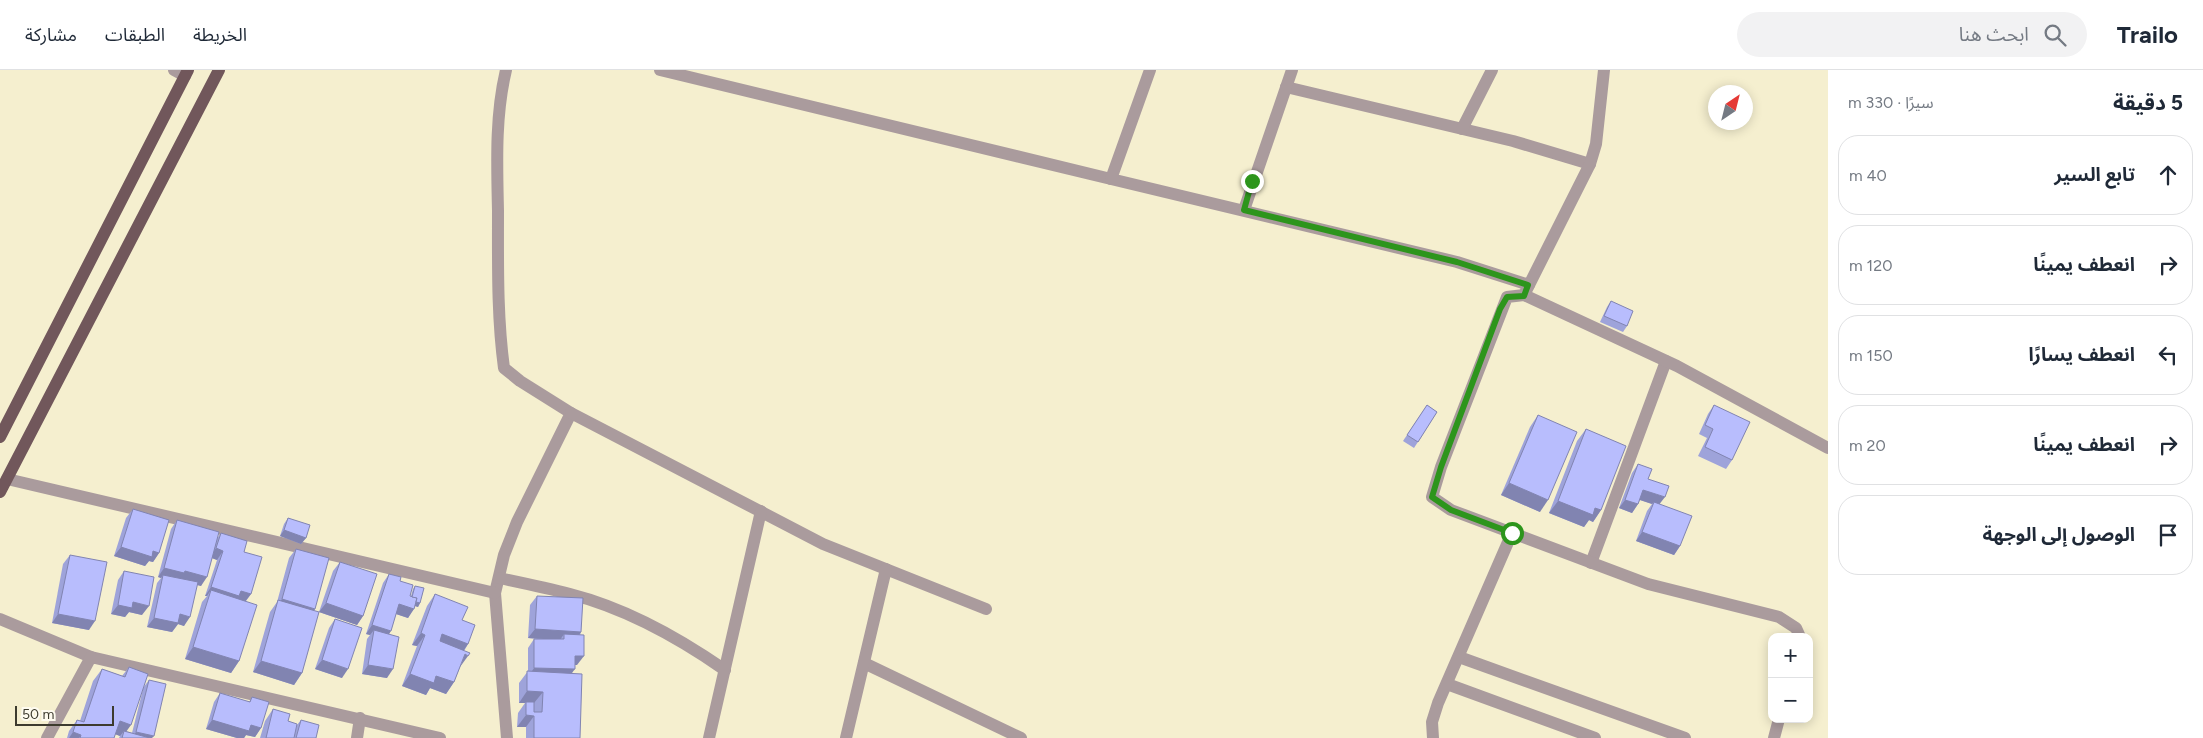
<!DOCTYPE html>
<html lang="ar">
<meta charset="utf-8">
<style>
:root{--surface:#fff;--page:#f2f2f3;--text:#1f2937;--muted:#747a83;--line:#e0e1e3}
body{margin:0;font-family:Figtree,"Noto Sans Arabic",sans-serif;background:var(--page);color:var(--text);direction:rtl}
.controls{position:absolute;right:15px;bottom:15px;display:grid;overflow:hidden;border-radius:10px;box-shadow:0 2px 12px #0003}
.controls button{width:45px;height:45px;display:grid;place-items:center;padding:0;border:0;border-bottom:1px solid var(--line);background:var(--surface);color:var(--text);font:25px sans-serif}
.compass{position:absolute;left:1708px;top:15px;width:45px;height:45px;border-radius:50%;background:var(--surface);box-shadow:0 2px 12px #0003;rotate:35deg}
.scale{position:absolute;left:15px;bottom:12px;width:99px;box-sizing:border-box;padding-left:5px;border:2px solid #3d3b2e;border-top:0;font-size:14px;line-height:18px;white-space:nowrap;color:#3d3b2e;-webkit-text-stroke:4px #fefbef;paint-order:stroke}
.stop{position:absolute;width:15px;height:15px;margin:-11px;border:4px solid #2d951c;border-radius:50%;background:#fff}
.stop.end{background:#2d951c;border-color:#fff;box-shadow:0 1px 5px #0008}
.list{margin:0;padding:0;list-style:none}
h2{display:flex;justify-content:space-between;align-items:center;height:65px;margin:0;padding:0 20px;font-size:21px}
h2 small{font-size:16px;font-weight:400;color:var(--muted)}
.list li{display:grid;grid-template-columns:32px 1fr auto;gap:15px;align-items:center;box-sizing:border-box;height:80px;margin:0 10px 10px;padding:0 10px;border:1px solid var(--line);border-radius:20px}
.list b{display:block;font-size:19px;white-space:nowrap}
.list em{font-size:16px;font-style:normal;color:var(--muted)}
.icon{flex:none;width:28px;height:28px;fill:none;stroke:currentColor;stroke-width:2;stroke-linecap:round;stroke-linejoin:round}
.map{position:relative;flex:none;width:1828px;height:668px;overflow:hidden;direction:ltr}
header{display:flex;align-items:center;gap:30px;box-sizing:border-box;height:70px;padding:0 25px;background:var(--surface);border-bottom:1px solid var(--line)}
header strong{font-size:24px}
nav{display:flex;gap:28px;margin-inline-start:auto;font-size:18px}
.search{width:350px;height:45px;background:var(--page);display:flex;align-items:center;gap:12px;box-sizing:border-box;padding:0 18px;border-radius:28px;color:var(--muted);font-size:19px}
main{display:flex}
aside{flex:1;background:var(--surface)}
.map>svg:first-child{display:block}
</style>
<header>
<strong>Trailo</strong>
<div class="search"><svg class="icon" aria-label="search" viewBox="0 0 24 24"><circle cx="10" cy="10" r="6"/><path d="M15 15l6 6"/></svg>ابحث هنا</div>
<nav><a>الخريطة</a><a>الطبقات</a><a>مشاركة</a></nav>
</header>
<main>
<aside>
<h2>5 دقيقة<small>سيرًا · 330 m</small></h2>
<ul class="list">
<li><svg class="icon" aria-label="ahead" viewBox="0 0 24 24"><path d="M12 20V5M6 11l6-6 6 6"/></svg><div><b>تابع السير</b></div><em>40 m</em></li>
<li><svg class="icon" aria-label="right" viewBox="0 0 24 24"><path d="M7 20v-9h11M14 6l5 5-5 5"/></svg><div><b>انعطف يمينًا</b></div><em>120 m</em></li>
<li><svg class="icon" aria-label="left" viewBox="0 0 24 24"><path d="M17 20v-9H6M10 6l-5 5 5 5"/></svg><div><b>انعطف يسارًا</b></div><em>150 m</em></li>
<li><svg class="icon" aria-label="right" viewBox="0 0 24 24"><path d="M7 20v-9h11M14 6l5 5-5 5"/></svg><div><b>انعطف يمينًا</b></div><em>20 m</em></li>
<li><svg class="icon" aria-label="arrive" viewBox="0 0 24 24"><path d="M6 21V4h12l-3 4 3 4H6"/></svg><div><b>الوصول إلى الوجهة</b></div></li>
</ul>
</aside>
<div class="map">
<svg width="1828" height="668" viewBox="0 0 1828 668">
<rect width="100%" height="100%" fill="#f5efcf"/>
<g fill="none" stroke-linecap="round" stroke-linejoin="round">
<g stroke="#aa9b9d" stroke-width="12">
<path d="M174 0 185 6"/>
<path d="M506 0C495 46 497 94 498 141 498 194 497 246 504 298L520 311 571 343 517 452 504 485 495 523 507 668"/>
<path d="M660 0 1111 109"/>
<path d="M1150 0 1111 109 1457 192 1529 215"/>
<path d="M1286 17 1513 71 1590 94"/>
<path d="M1462 59 1492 0"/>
<path d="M1244 140 1292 0"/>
<path d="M1526 221 1590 94 1596 74 1604 0"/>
<path d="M571 343 823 474 986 539"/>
<path d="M7 409 495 523"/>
<path d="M1591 493 1666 291"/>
<path d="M499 508C523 513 547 518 570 524 625 538 679 568 725 600"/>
<path d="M0 549 91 587"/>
<path d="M1800 567 1796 558 1779 547 1648 514 1451 440 1432 427 1441 397 1507 227 1524 225 1677 296 1828 378"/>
<path d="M1459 587 1685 668"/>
<path d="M864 593 1021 668"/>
<path d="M1447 614 1595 668"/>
<path d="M47 668 91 587 440 668"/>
<path d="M357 668 360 648"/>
<path d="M709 668 761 441"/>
<path d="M846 668 886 499"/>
<path d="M1433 668 1432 652 1438 633 1512 463"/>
<path d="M1774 668 1779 649"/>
</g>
<g stroke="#71575b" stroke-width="12">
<path d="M0 367 188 0"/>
<path d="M0 422 219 0"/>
</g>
</g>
<g fill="#9ea3da" fill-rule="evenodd">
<path d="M1611 231 1627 256 1623 262 1600 252 1607 237Z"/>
<path d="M1427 335 1437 342 1414 378 1403 371Z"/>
<path d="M1714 335 1732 390 1726 399 1698 386 1707 368 1699 364 1708 344Z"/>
<path d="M1538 345 1540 442 1501 425 1530 357Z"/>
<path d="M1586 359 1601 440 1593 452 1589 450 1584 457 1549 443 1577 371Z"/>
<path d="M1638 394 1648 409 1680 476 1674 485 1636 471 1647 441 1652 434 1640 430 1638 434 1632 443 1619 438 1632 403Z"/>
<path d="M133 439 159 483 153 492 149 491 145 496 114 486 126 448Z"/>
<path d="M288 448 306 468 301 474 280 466 284 454Z"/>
<path d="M177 450 218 467 221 463 244 482 251 524 246 531 239 591 231 603 185 589 202 532 207 526H205L217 490 212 488 201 516 197 515 184 556 178 554 172 562 147 557 157 513 161 508 158 507 171 459Z"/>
<path d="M296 479 315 539 314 541 302 603 294 615 253 602 270 542 277 532 289 488Z"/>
<path d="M70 485 89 560 52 553 63 494Z"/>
<path d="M340 492 363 546 357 555 319 542 333 501Z"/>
<path d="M124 501 142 545 129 542 125 547 111 544 118 510Z"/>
<path d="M389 504 400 511 410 526H411L413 519 415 516 420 533 418 537 415 536 408 548 396 544 389 564 387 608 362 604 367 569 370 565 366 564 383 513Z"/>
<path d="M435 524 462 550 468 574 464 581 460 597 454 612 446 624 430 618 426 625 402 616 417 576 412 575 427 536Z"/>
<path d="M537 526 581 562 580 565 577 595H575L572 603 580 668H526V657H517L518 643 525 633H519V613L528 601V578L534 569H537L528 568 530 535Z"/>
<path d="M335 549 342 608 315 599 329 558Z"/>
<path d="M129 597 143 618 149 610 152 668H119L120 666 115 664 114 668H67L69 661 77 650 80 651 93 611 102 599 122 606ZM143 619 132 663 126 661Z"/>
<path d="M220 623 249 632 252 627 261 658 255 667 246 665 244 668H237L206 659 214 632Z"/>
<path d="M273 639 288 651 297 655 301 650 316 668H260L265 651Z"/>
</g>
<g fill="#8184b1">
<path d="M1509 413 1548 430 1540 442 1501 425Z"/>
<path d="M1643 420 1665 427 1658 436 1654 432 1652 434 1637 429Z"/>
<path d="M1625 430 1638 434 1632 443 1619 438Z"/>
<path d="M1558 431 1595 438 1601 440 1593 452 1589 450 1584 457 1549 443Z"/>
<path d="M284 460 306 468 301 474 280 466Z"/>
<path d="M1642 462 1680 476 1674 485 1636 471Z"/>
<path d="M121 477 153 481 159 483 153 492 149 491 145 496 114 486Z"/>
<path d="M216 478 223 481 217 490 209 487Z"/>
<path d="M164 498 185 501 207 507 201 516 163 505 161 508 158 507Z"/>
<path d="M211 517 241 521 251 524 244 533 211 520 207 526H205Z"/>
<path d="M282 529 315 539 309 548 275 538Z"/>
<path d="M411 531 420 533 418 537 409 534Z"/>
<path d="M133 532 149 536 142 545 129 542 125 547 111 544 118 535Z"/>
<path d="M326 533 363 546 357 555 319 542Z"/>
<path d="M399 534 414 539 408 548 393 543Z"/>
<path d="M58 544 95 551 89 560 52 553Z"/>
<path d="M180 544 190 547 184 556 178 554 172 562 147 557 154 548Z"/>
<path d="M372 555 391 561 385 570 374 560 370 565 366 564Z"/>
<path d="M535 559 581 562 575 571 564 564 560 570 528 568Z"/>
<path d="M421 563 425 565 417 576 412 575Z"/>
<path d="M442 564 468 574 460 586 434 576Z"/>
<path d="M193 577 239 591 231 603 185 589Z"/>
<path d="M465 584 468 586 460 597Z"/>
<path d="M575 586H584L577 595H569Z"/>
<path d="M322 590 348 599 342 608 315 599Z"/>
<path d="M261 591 302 603 294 615 253 602Z"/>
<path d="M368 595 393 599 387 608 362 604Z"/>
<path d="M534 598 575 599 568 608 528 607Z"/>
<path d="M410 604 436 606 454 612 446 624 430 618 426 625 402 616Z"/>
<path d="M527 621 543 622 534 633H526V632L525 633H519Z"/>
<path d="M526 645 534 646 526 657H517Z"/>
<path d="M212 650 251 655 261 658 255 667 246 665 244 668H237L206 659Z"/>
<path d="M120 651 131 655 123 666 124 661 120 666 112 663Z"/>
<path d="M73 662 81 665 79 668H69Z"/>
<path d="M136 662 154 666 152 668H132Z"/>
</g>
<g fill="#b8bdfd" stroke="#8184b1">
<path d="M1611 231 1633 241 1627 256 1604 246Z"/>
<path d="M1427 335 1437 342 1418 372 1407 365Z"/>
<path d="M1714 335 1750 352 1732 390 1705 377 1713 359 1705 355Z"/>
<path d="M1538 345 1577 362 1548 430 1509 413Z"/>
<path d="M1586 359 1626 376 1601 440 1595 438 1593 445 1558 431Z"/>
<path d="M1638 394 1652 399 1648 409 1669 416 1665 427 1643 420 1638 434 1625 430Z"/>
<path d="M1654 432 1692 446 1680 476 1642 462Z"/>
<path d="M133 439 169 450 159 483 153 481 152 487 121 477Z"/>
<path d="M288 448 310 455 306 468 284 460Z"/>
<path d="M177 450 219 462 207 507 185 501 184 503 164 498Z"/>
<path d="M221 463 247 471 244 482 262 487 251 524 241 521 239 526 211 517 223 481 216 478Z"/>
<path d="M296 479 329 488 315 539 282 529Z"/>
<path d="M70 485 107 492 95 551 58 544Z"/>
<path d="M340 492 377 504 363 546 326 533Z"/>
<path d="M124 501 154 507 149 536 133 532 132 538 118 535Z"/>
<path d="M389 504 401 507 400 511 413 515 410 526 417 528 414 539 399 534 391 561 372 555Z"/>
<path d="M163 505 198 512 190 547 180 544 178 553 154 548Z"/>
<path d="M415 516 424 518 420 533 416 532 417 528 412 527Z"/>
<path d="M211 520 257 535 239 591 193 577Z"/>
<path d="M435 524 468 537 462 550 475 555 468 574 442 564 440 571 470 583 468 586 465 584 454 612 436 606 434 613 410 604 425 565 421 563Z"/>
<path d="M537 526 583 528 581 562 535 559Z"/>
<path d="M278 530 319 542 302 603 261 591Z"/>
<path d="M335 549 362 558 348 599 322 590Z"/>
<path d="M374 560 399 567 393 599 368 595Z"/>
<path d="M564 564 584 565V586H575V599L534 598V569H564Z"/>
<path d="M129 597 148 604 131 655 120 651 114 668H80L81 665 73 662 77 650 84 652 102 599 125 607Z"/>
<path d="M527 601 582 604 580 668H534V646L526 645V632H534V642H542L543 622 527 621Z"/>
<path d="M149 610 166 614 154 666 136 662Z"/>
<path d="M220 623 250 632 252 627 269 632 261 658 251 655 249 661 212 650Z"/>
<path d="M273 639 290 644 288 651 297 654 294 668H266Z"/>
<path d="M301 650 319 655 316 668H296Z"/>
<path d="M124 661 150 668H122Z"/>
</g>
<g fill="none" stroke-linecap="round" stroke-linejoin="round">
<path stroke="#2d951c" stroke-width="6" d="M1252 111 1244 140 1457 192 1528 215 1524 226 1507 227 1500 239 1441 397 1432 427 1451 440 1512 463"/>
</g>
</svg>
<div class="controls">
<button>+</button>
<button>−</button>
</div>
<svg class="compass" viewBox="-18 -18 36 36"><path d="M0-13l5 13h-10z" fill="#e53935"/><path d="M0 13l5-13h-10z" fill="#747a83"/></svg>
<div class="scale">50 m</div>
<div class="stop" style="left:1512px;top:463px"></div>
<div class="stop end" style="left:1252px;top:111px"></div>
</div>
</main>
